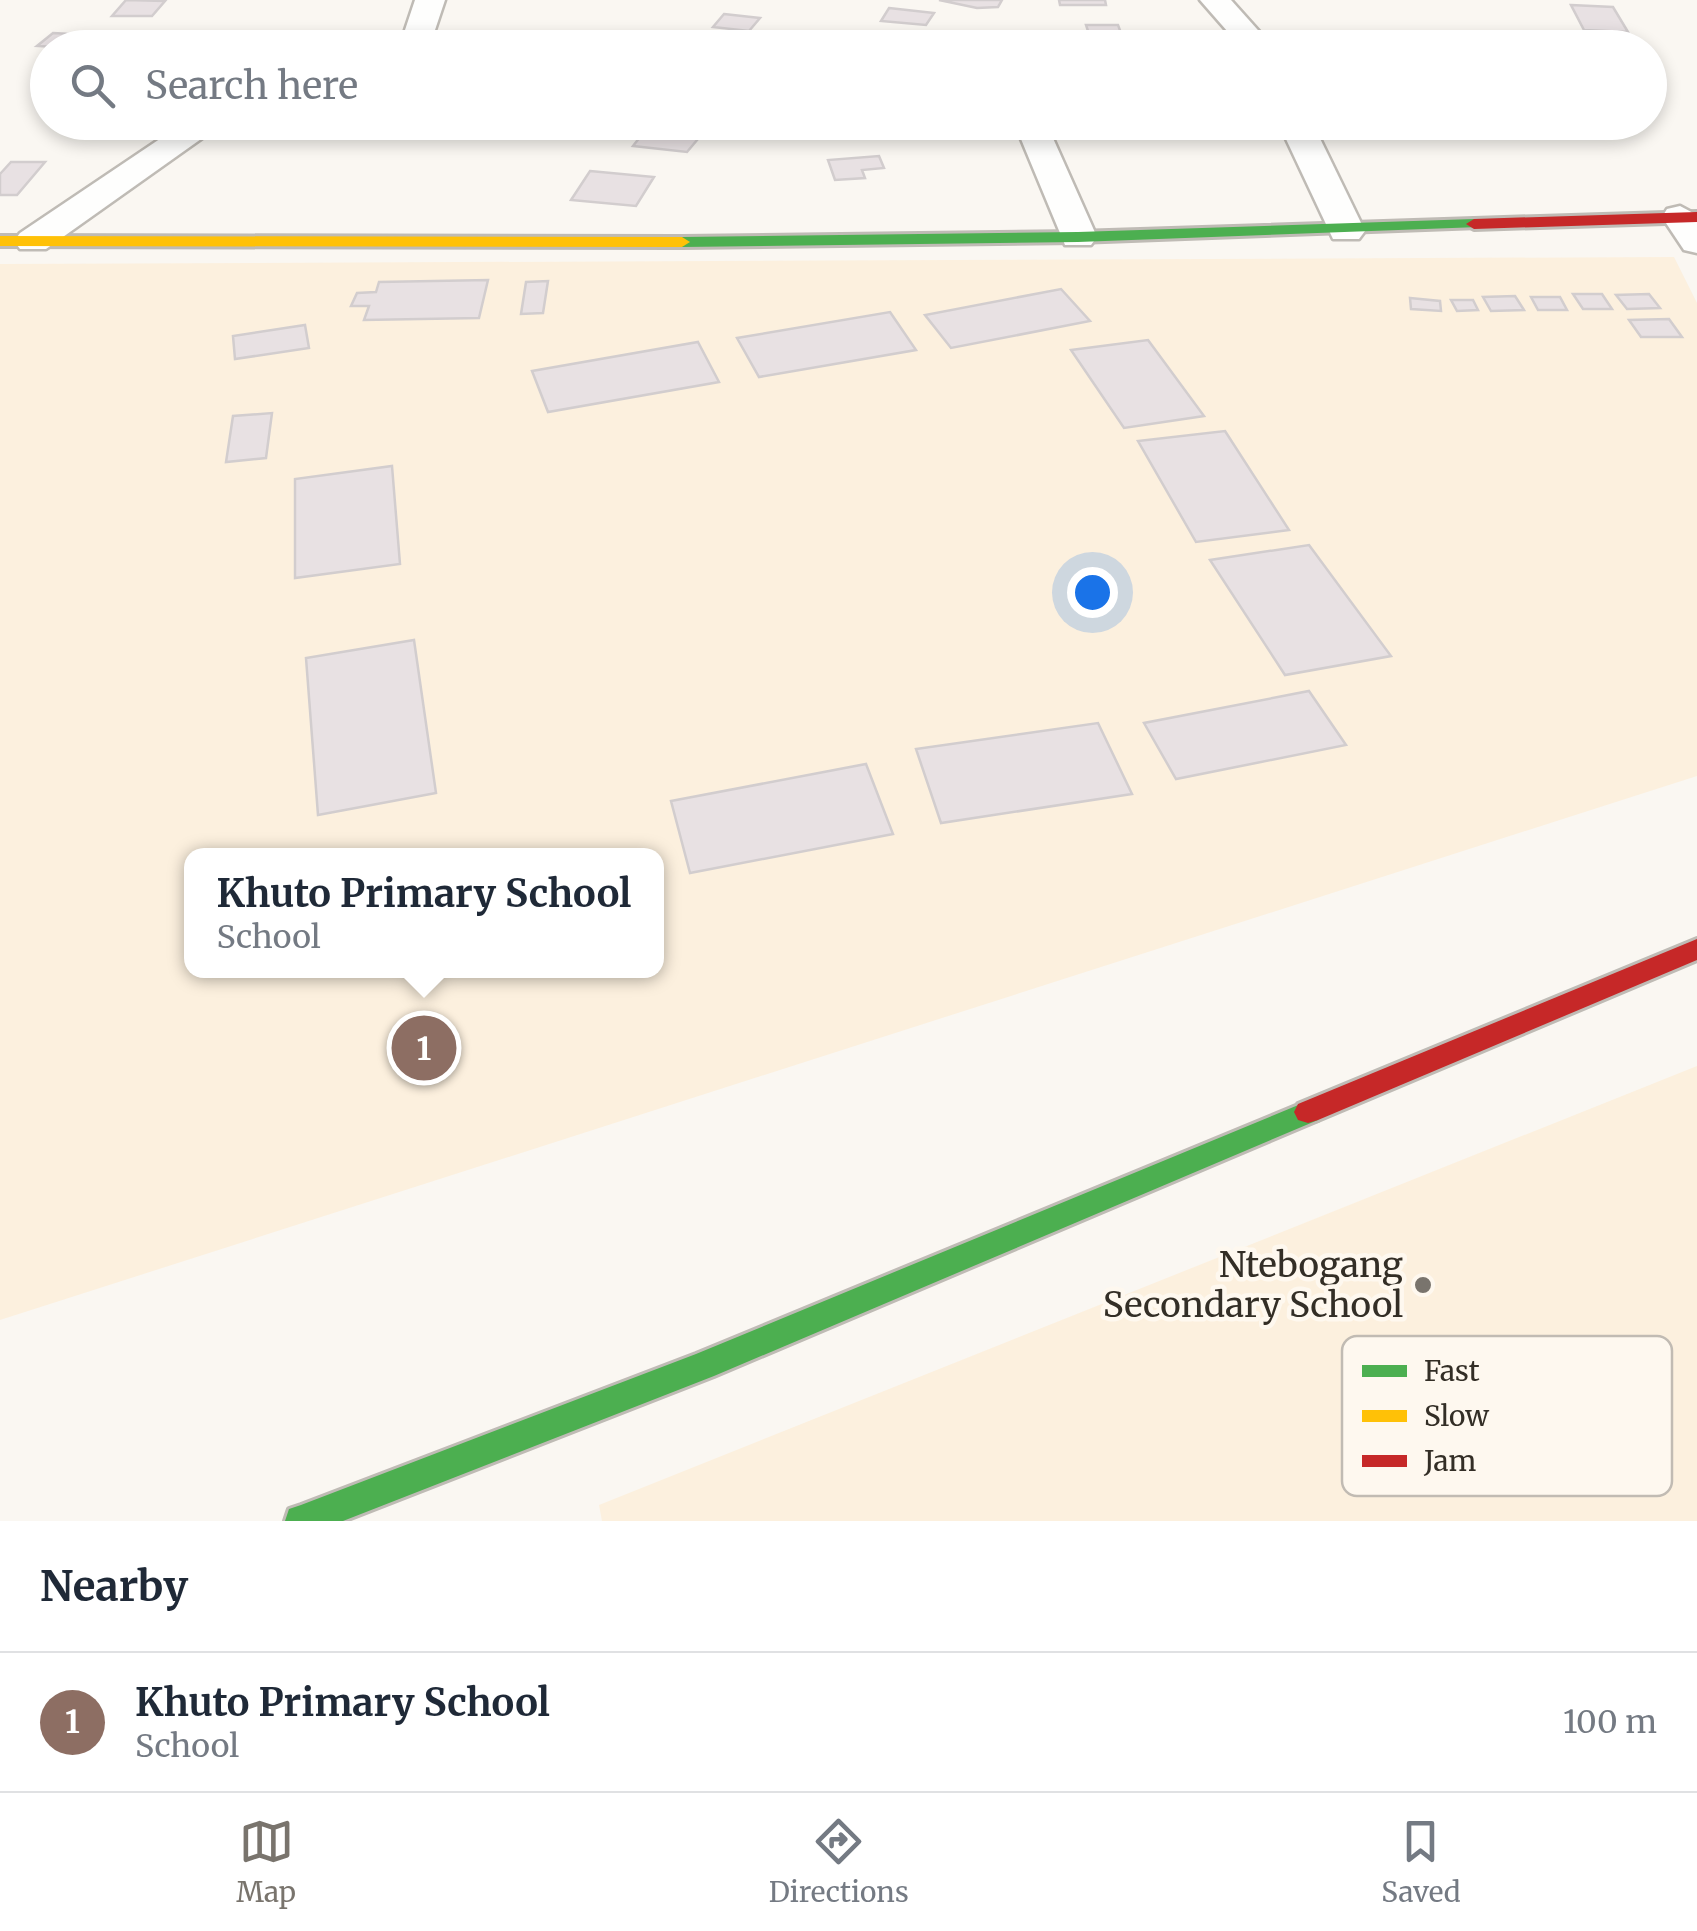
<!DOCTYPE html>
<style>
:root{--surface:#fff;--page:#f6f6f7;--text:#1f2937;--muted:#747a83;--line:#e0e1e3;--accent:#79746d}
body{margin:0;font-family:Merriweather,serif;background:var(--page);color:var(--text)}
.you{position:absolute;left:1092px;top:592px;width:35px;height:35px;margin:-25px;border:8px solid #fff;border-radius:50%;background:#1a73e8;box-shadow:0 0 0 15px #1a73e833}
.badge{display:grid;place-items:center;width:65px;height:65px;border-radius:50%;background:var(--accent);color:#fff;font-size:32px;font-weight:700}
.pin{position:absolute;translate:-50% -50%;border:5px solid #fff;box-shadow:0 2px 10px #0006}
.popup{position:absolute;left:184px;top:848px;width:480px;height:130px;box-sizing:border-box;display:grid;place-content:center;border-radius:20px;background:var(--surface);filter:drop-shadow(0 2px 8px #0005);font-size:32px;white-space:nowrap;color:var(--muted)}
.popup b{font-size:38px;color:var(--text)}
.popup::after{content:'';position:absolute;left:50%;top:100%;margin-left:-20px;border:20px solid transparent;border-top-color:var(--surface)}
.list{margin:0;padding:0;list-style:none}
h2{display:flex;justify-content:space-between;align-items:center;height:130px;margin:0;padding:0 40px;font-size:42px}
h2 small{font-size:32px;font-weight:400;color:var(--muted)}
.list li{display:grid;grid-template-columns:65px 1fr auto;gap:30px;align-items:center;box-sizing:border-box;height:140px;padding:0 40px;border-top:2px solid var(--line)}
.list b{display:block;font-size:38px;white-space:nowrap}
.list p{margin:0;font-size:32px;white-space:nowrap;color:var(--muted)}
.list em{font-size:32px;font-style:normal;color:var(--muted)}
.icon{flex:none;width:55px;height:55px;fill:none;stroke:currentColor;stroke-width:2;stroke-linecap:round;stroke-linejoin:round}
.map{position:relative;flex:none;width:1697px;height:1521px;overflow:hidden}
.search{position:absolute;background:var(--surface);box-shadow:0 5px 15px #0003;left:30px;right:30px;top:30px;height:110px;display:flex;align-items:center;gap:25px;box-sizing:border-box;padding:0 35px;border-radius:55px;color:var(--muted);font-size:38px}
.sheet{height:270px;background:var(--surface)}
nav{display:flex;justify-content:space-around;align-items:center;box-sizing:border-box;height:140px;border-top:2px solid var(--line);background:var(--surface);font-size:28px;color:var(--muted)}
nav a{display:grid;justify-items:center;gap:5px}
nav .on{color:var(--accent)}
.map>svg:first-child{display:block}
</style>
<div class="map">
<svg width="1697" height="1521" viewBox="0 0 1697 1521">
<rect width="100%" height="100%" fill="#faf7f2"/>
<g fill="#fcf0de" fill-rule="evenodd">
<path d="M1674 257 1697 303V776L0 1320V264ZM192 856H656V970H192Z"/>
<path d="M1697 1066V1521H602L599 1505Z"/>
</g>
<g fill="#e8e1e3" stroke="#d2cdce" stroke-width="2.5">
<path d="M126 0 165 1 152 16H112Z"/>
<path d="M939 0H1002L998 7 977 8Z"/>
<path d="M1059 0H1105L1106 5H1060Z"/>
<path d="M1571 5 1613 7 1628 32 1584 30Z"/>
<path d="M889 8 934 13 926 25 881 21Z"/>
<path d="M724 14 760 18 749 31 713 27Z"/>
<path d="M1086 25H1118L1121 33 1089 34Z"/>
<path d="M53 33 73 34 57 47 37 46Z"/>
<path d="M101 35 148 38 137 48H86Z"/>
<path d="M667 123 708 127 687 152 633 146 647 128 662 130Z"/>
<path d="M879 156 884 168 862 170 865 178 835 180 828 160Z"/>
<path d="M11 162H45L17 195H0V174Z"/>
<path d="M590 171 654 177 636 206 571 200Z"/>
<path d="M488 280 479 318 364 320 369 306H351L357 293 376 292 379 282Z"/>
<path d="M548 281 543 313 521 314 526 282Z"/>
<path d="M1061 289 1090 321 951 348 925 315Z"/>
<path d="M1573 294H1602L1612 309H1583Z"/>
<path d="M1649 294 1660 308 1627 309 1616 295Z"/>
<path d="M1515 296 1524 310 1491 311 1483 297Z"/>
<path d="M1531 297H1560L1567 310H1538Z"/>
<path d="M1410 298 1440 301 1441 311 1411 309Z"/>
<path d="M1451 300H1473L1478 310 1457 311Z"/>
<path d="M890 312 916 350 759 377 737 338Z"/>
<path d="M1669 319 1682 337H1641L1629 320Z"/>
<path d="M305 325 309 348 235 359 233 336Z"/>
<path d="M1148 340 1204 416 1124 428 1071 350Z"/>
<path d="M698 342 719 382 548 412 532 371Z"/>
<path d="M272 413 266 458 226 462 233 416Z"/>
<path d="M1225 431 1289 530 1196 542 1138 441Z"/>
<path d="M392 466 400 564 295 578V479Z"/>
<path d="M1309 545 1391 656 1285 675 1210 560Z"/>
<path d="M414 640 436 793 318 815 306 658Z"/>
<path d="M1309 691 1346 745 1176 779 1144 723Z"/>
<path d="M1098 723 1132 794 941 823 916 749Z"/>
<path d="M866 764 893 834 690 873 671 801Z"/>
</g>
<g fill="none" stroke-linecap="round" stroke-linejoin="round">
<defs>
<g id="street">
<path d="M415 0H445L433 36 424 48H391L404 33Z"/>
<path d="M1200 0H1231L1274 48H1242Z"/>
<path d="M185 122H225L46 249H20L14 241 20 233Z"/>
<path d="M1002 122H1042L1048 127 1097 237 1091 245H1065L1021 139Z"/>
<path d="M1278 122H1312L1365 231 1359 239H1333Z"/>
<path d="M1680 206 1697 215V253L1684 250 1662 217 1667 209Z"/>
</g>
<g id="fast">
<path d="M1474 219 1482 224 1479 227 1078 242 682 247 674 242 682 237 1078 232Z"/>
<path d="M1308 1101 1318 1104 1322 1112 1318 1120 714 1376 343 1521H285L289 1509 301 1505 696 1354Z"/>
</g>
<path id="slow" d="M0 236 682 237 690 242 682 247 0 246Z"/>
<g id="jam">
<path d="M1697 212V222L1474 229 1466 224 1474 219Z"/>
<path d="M1697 939V960L1318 1120 1308 1123 1298 1120 1294 1112 1298 1104Z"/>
</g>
</defs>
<use href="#street" stroke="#bfbbb5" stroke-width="5"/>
<use href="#fast" stroke="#bfbbb5" stroke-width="6"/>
<use href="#slow" stroke="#bfbbb5" stroke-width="6"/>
<use href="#jam" stroke="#bfbbb5" stroke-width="6"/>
<use href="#street" fill="#fefefd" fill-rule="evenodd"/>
<use href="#fast" fill="#4caf50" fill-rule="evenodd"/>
<use href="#slow" fill="#ffc107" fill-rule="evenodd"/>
<use href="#jam" fill="#c62828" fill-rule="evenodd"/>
</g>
<circle fill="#79746d" stroke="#fef8ef" stroke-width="4" cx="1423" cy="1285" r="10"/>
<g text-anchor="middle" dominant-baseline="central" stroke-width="9" stroke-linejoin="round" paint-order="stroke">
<g font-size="35" fill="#332e26" stroke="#fef8ef" text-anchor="end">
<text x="1403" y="1265">Ntebogang<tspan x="1403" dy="40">Secondary School</tspan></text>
</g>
</g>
<rect x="1342" y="1336" width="330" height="160" rx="15" fill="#fef8ef" stroke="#c1bbb3" stroke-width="2.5"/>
<rect x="1362" y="1365" width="45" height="12" fill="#4caf50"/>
<rect x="1362" y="1410" width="45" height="12" fill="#ffc107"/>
<rect x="1362" y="1455" width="45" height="12" fill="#c62828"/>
<g font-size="28" fill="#332e26">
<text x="1424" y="1381">Fast</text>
<text x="1424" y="1426">Slow</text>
<text x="1424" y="1471">Jam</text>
</g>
</svg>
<div class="you"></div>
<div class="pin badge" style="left:424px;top:1048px;background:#8d6e63">1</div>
<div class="popup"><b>Khuto Primary School</b>School</div>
<div class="search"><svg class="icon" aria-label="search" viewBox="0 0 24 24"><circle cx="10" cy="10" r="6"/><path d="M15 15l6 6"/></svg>Search here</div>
</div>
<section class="sheet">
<h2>Nearby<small></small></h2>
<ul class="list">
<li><span class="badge" style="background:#8d6e63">1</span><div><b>Khuto Primary School</b><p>School</p></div><em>100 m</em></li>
</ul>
</section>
<nav>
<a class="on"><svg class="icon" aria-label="map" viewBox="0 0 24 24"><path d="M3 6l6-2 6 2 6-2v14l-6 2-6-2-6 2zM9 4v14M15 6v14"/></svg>Map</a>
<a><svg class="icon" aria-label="directions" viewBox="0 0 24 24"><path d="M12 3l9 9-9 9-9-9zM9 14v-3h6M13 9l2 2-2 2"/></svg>Directions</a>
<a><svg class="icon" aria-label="saved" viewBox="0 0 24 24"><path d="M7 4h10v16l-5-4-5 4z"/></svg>Saved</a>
</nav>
